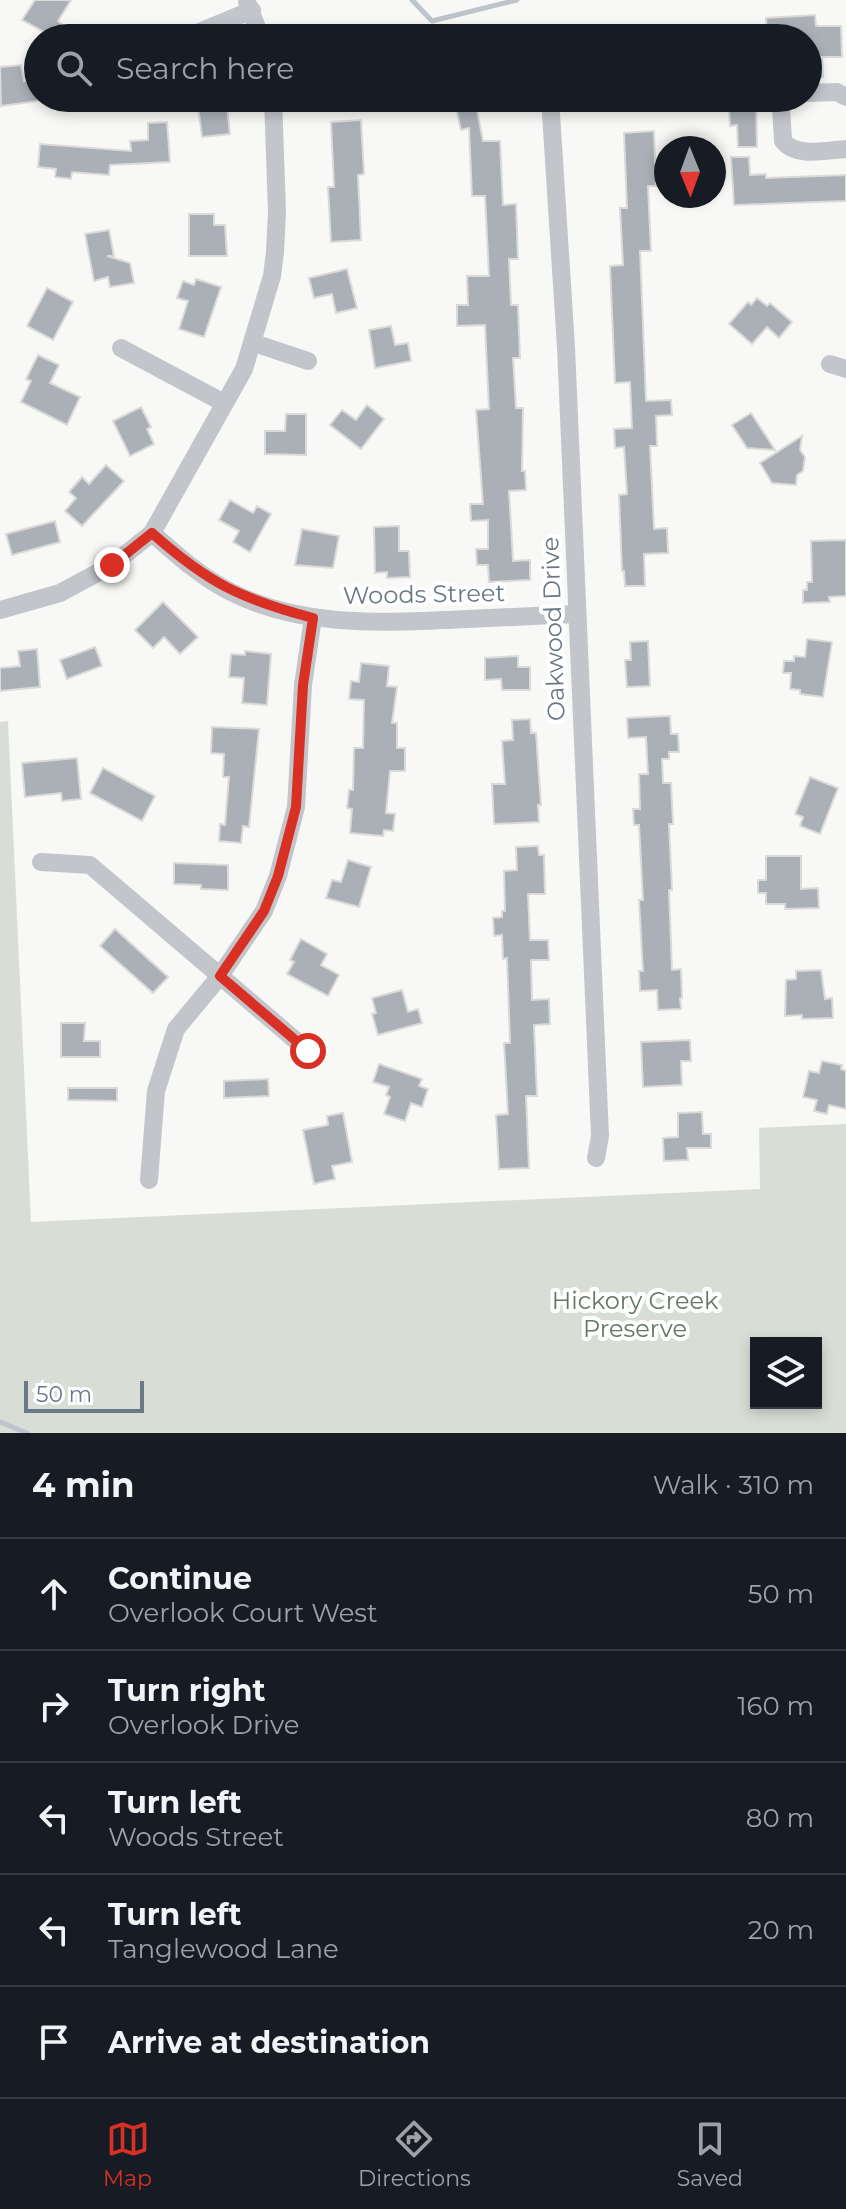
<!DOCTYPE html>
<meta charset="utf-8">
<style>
:root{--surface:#171b24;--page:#242831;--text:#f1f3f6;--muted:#9ea1a6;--line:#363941;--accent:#d93025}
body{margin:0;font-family:Montserrat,sans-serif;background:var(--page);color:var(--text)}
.controls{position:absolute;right:24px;bottom:24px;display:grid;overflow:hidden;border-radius:0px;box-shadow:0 4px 12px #0003}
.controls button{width:72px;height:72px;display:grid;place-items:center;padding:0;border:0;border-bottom:2px solid var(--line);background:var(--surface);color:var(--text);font:40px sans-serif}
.compass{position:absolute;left:654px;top:136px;width:72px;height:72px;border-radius:50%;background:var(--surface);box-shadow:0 4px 12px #0003;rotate:179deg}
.scale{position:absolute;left:24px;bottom:20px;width:120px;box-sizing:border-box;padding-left:8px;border:4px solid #6a7784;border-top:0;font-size:22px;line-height:28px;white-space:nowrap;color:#6a7784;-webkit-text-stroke:6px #fff;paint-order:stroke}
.stop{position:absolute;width:24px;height:24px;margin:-18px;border:6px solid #d93025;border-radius:50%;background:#fff}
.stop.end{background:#d93025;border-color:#fff;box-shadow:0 2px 8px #0008}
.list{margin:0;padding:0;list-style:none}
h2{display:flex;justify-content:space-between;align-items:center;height:104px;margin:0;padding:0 32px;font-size:34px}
h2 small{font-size:26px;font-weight:400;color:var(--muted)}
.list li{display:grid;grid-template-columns:52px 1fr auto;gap:24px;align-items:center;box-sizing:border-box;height:112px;padding:0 32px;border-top:2px solid var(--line)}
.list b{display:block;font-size:30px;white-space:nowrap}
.list p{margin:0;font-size:26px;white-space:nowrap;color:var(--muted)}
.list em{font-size:26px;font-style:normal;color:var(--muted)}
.icon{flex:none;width:44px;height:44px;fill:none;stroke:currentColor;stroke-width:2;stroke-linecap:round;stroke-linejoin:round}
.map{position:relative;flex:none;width:846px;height:1433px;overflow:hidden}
.search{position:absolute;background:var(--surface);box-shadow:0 4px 12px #0003;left:24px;right:24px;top:24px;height:88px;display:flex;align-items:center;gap:20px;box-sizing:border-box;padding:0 28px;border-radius:44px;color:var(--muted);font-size:30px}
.sheet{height:664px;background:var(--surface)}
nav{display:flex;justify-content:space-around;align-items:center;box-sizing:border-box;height:112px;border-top:2px solid var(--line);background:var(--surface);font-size:22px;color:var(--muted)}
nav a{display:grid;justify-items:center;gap:4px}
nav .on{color:var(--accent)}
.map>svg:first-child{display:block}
</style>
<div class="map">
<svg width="846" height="1433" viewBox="0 0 846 1433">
<rect width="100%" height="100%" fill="#f8f8f6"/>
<path fill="#d8ddd5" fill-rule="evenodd" d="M8 721 31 1222 760 1189 759 1128 846 1124V1433H0V722ZM756 1343H816V1403H756Z"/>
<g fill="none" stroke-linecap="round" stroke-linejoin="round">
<g stroke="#bdc5cb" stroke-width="5">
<path d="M412 0 432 21 517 0"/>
<path d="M0 1422 27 1433"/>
</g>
</g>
<g fill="#aab0b6" stroke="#dadad8" stroke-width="2">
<path d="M35 0H71L58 21 63 25 55 38 22 20Z"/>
<path d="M815 15 816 26H841L842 57H822L823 77H808V38H767L766 18Z"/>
<path d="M21 65 24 81 38 79V101L1 106 0 67Z"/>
<path d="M197 98H226L230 134 202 137Z"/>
<path d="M454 98H504L505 104 477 110 483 141H500L503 205 516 204 518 259H509L511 305H518L520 358H513L516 408H523L522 471H525L526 490 509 491 513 561 530 560V580L489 582 488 565H477L476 549H488V520L471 521 470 504H483L476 410 489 409 485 325 457 326V305H468L467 276H489L485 196H472L469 128 461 130Z"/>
<path d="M736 98H756L757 147H738L737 125 730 126 729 111H736Z"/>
<path d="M361 120 364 174 358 175 361 240 331 242 328 187H334L331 122Z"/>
<path d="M167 122 170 162 110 165 109 175 72 172 71 179 55 177 56 169 38 167 40 144 131 151 130 141 148 140V123Z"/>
<path d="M654 131 656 186H648L651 251H640L646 401 671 400 672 415 656 416 657 446H650L654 529 667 528 668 553 644 554 645 586H625L624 571H622L619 495 627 494 624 447 615 448 614 429 632 428 630 382 615 383 610 266 623 265 620 208H627L624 133Z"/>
<path d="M731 157H749L750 175 766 174V178L846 175V201L734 205Z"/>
<path d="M189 214H214V225H225L227 256H189Z"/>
<path d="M109 230 114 256H107L130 263 134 283 110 287 108 277 94 281 85 234Z"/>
<path d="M347 269 357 308 336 313 332 294 314 298 309 278Z"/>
<path d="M196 279 221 287 204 337 179 329 188 301 177 298 183 281 194 285Z"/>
<path d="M47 288 73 302 53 340 27 326Z"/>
<path d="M757 298 767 306 770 303 792 322 779 338 767 327 752 344 729 324 748 302 751 305Z"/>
<path d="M391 326 395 345 408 343 411 361 375 368 369 330Z"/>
<path d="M38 355 59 365 50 383 80 397 67 425 21 402 31 381 26 379Z"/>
<path d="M367 405 384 419 361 449 330 425 342 410 356 420Z"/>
<path d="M141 407 151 427 147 429 154 444 130 456 113 421Z"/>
<path d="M751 413 775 450 747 448 732 425Z"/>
<path d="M286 414H306V455L265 454V431H285Z"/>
<path d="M802 436 800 450 805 457 803 471 797 475 796 485 772 483 760 463Z"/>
<path d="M106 465 124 481 82 526 65 511 76 498 69 492 82 477 89 484Z"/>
<path d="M230 500 253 513 257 506 271 514 250 552 233 542 239 531 219 520Z"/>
<path d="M55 521 60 542 12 555 6 534Z"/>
<path d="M399 526V551H409L410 577 387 578V572L375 573 374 527Z"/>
<path d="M302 529 339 536 333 568 295 565Z"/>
<path d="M846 540V596L829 597 830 602 803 603V590H807V582H812L811 541Z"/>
<path d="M163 602 198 637 180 654 164 637 153 648 135 630Z"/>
<path d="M807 639 832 642 823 697 800 694V690L790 689 791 673H783L784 661H794V656L805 657Z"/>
<path d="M648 641 650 686 627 687 625 660H631L630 642Z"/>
<path d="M95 647 102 666 67 679 60 660Z"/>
<path d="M37 649 40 687 0 691V668L20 666 18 651Z"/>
<path d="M245 651 271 654 267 705 242 703 244 678 229 677 231 654 245 655Z"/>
<path d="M518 656V667H530V690H502L501 679 485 680V658Z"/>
<path d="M361 663 389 666 387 686 397 687 392 723H397V748H405V771H390L386 813 395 814 393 831 384 830 383 836 350 833 352 809 347 808 349 790H353L354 748H363L364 700 349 699 351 681 359 682Z"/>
<path d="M670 716 671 734H678L679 752H669V759H662L663 783H671L673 824H669L672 890H669L672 970 681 969 682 998H680L681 1009 658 1010 657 990 640 991 639 971H643L639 900H643L639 825H634L633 809H640L639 774H648L646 737 628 738 627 718Z"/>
<path d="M530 719 531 733H536L541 805H538L539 822 494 824 492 784H505L502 741 513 740 512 720Z"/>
<path d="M212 727 259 729 249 827 243 826 241 843 219 841 220 824 225 825 229 777H223L224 754 211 753Z"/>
<path d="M77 758 81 799 62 801 61 793 25 797 22 763Z"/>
<path d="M103 768 155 796 142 821 90 793Z"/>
<path d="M810 777 838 788 820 834 800 826 803 817 795 814Z"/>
<path d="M538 846 539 855H544L545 894H528L530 940H548L549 960H531L532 1000 549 999 550 1024 534 1025 537 1096H526L529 1168 499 1169 496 1115 508 1114 504 1043H510L507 958 503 959 502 935 494 936 493 918 502 917V911H505L504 871 517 870 516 847Z"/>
<path d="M766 856H801V889L818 888 819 908 785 909V904H766V893H758V880H766Z"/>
<path d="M348 860 371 867 359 907 326 898 332 880 341 882Z"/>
<path d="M174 863 228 865V890L201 889V885L174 884Z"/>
<path d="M115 929 168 977 153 993 100 946Z"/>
<path d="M301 939 327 954 321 965 339 975 328 996 287 974 294 962 290 960Z"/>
<path d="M821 970 825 999 832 998 833 1018 802 1019V1015L785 1016 786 980 796 979V971Z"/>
<path d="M402 990 408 1012 418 1009 422 1023 378 1035 372 1014 376 1013 372 998Z"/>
<path d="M61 1023H85L84 1041H100V1057H61Z"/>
<path d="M690 1040 691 1061H681L682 1085 643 1087 641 1042Z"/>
<path d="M822 1061 842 1065 841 1069 846 1071V1109L829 1105 827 1114 814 1111 817 1100 803 1097 809 1071 819 1073Z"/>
<path d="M379 1064 422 1079 419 1086 428 1089 422 1107 411 1103 405 1121 384 1114 390 1097 386 1095 389 1087 373 1082Z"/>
<path d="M268 1079 269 1096 224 1098V1081Z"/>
<path d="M68 1088H117V1101L68 1100Z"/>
<path d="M702 1112 703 1134H711V1148H687L688 1160 664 1161 663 1138 678 1137V1113Z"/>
<path d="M343 1113 352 1162 332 1166 335 1179 314 1184 303 1130 328 1125 327 1116Z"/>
</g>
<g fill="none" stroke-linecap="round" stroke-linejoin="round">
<g stroke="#c2c5c9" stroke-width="18">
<path d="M247 2 261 38"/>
<path d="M185 38 252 10"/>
<path d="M808 93 837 92 846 97"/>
<path d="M550 98 566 347 600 1136 596 1158"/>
<path d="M784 98 781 106 783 141C796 158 827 150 846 149"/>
<path d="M254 343 308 361"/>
<path d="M121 348 224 403"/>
<path d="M830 364 846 369"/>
<path d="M152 533C177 555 201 577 231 592 298 626 374 623 447 620 490 618 533 616 576 614"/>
<path d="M0 610 60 593 112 565 152 533 244 369 272 276 275 252 277 212 273 98"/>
<path d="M41 862 90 865 308 1051"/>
<path d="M149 1180 156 1091 176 1029 220 976 264 911 278 876 296 807 303 685 313 618"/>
</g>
</g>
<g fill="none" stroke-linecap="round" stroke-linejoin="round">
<path stroke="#d93025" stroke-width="10" d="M112 565 152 533C208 583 241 599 313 618L303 685 296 807 278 876 264 911 220 976 308 1051"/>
</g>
<g text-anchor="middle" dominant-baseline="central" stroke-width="8" stroke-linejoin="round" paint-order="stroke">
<g font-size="24" fill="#6a7784" stroke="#fff">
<text transform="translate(424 594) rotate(-1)">Woods Street</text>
<text transform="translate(553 629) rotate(-92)">Oakwood Drive</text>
</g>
<g font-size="24" fill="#667764" stroke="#fff">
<text x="635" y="1300">Hickory Creek<tspan x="635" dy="28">Preserve</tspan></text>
</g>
</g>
</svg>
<div class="controls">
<button><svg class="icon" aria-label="layers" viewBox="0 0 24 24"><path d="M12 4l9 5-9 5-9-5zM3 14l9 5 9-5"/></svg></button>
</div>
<svg class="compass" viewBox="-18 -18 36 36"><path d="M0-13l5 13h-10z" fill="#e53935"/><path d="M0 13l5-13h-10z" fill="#9ea1a6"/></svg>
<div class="scale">50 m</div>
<div class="stop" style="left:308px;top:1051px"></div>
<div class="stop end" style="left:112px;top:565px"></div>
<div class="search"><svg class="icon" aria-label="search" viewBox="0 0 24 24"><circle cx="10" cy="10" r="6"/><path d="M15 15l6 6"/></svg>Search here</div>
</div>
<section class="sheet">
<h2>4 min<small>Walk · 310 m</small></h2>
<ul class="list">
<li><svg class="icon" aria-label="ahead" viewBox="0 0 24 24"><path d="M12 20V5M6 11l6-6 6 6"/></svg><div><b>Continue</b><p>Overlook Court West</p></div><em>50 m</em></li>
<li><svg class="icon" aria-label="right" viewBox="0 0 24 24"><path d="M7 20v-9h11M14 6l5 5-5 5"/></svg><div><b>Turn right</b><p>Overlook Drive</p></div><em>160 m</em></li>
<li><svg class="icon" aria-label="left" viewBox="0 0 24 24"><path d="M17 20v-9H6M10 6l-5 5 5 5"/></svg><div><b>Turn left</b><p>Woods Street</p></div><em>80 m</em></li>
<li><svg class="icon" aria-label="left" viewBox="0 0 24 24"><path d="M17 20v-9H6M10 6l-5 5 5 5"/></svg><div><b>Turn left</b><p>Tanglewood Lane</p></div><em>20 m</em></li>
<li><svg class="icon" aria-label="arrive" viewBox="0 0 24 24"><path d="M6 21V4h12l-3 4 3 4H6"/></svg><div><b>Arrive at destination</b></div></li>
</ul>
</section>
<nav>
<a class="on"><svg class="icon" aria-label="map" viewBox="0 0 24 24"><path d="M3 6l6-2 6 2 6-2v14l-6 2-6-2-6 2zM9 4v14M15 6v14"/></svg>Map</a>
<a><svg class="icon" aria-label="directions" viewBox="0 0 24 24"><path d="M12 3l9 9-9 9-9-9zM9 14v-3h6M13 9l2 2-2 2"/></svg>Directions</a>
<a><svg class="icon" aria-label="saved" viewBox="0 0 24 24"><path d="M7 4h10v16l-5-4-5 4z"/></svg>Saved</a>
</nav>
